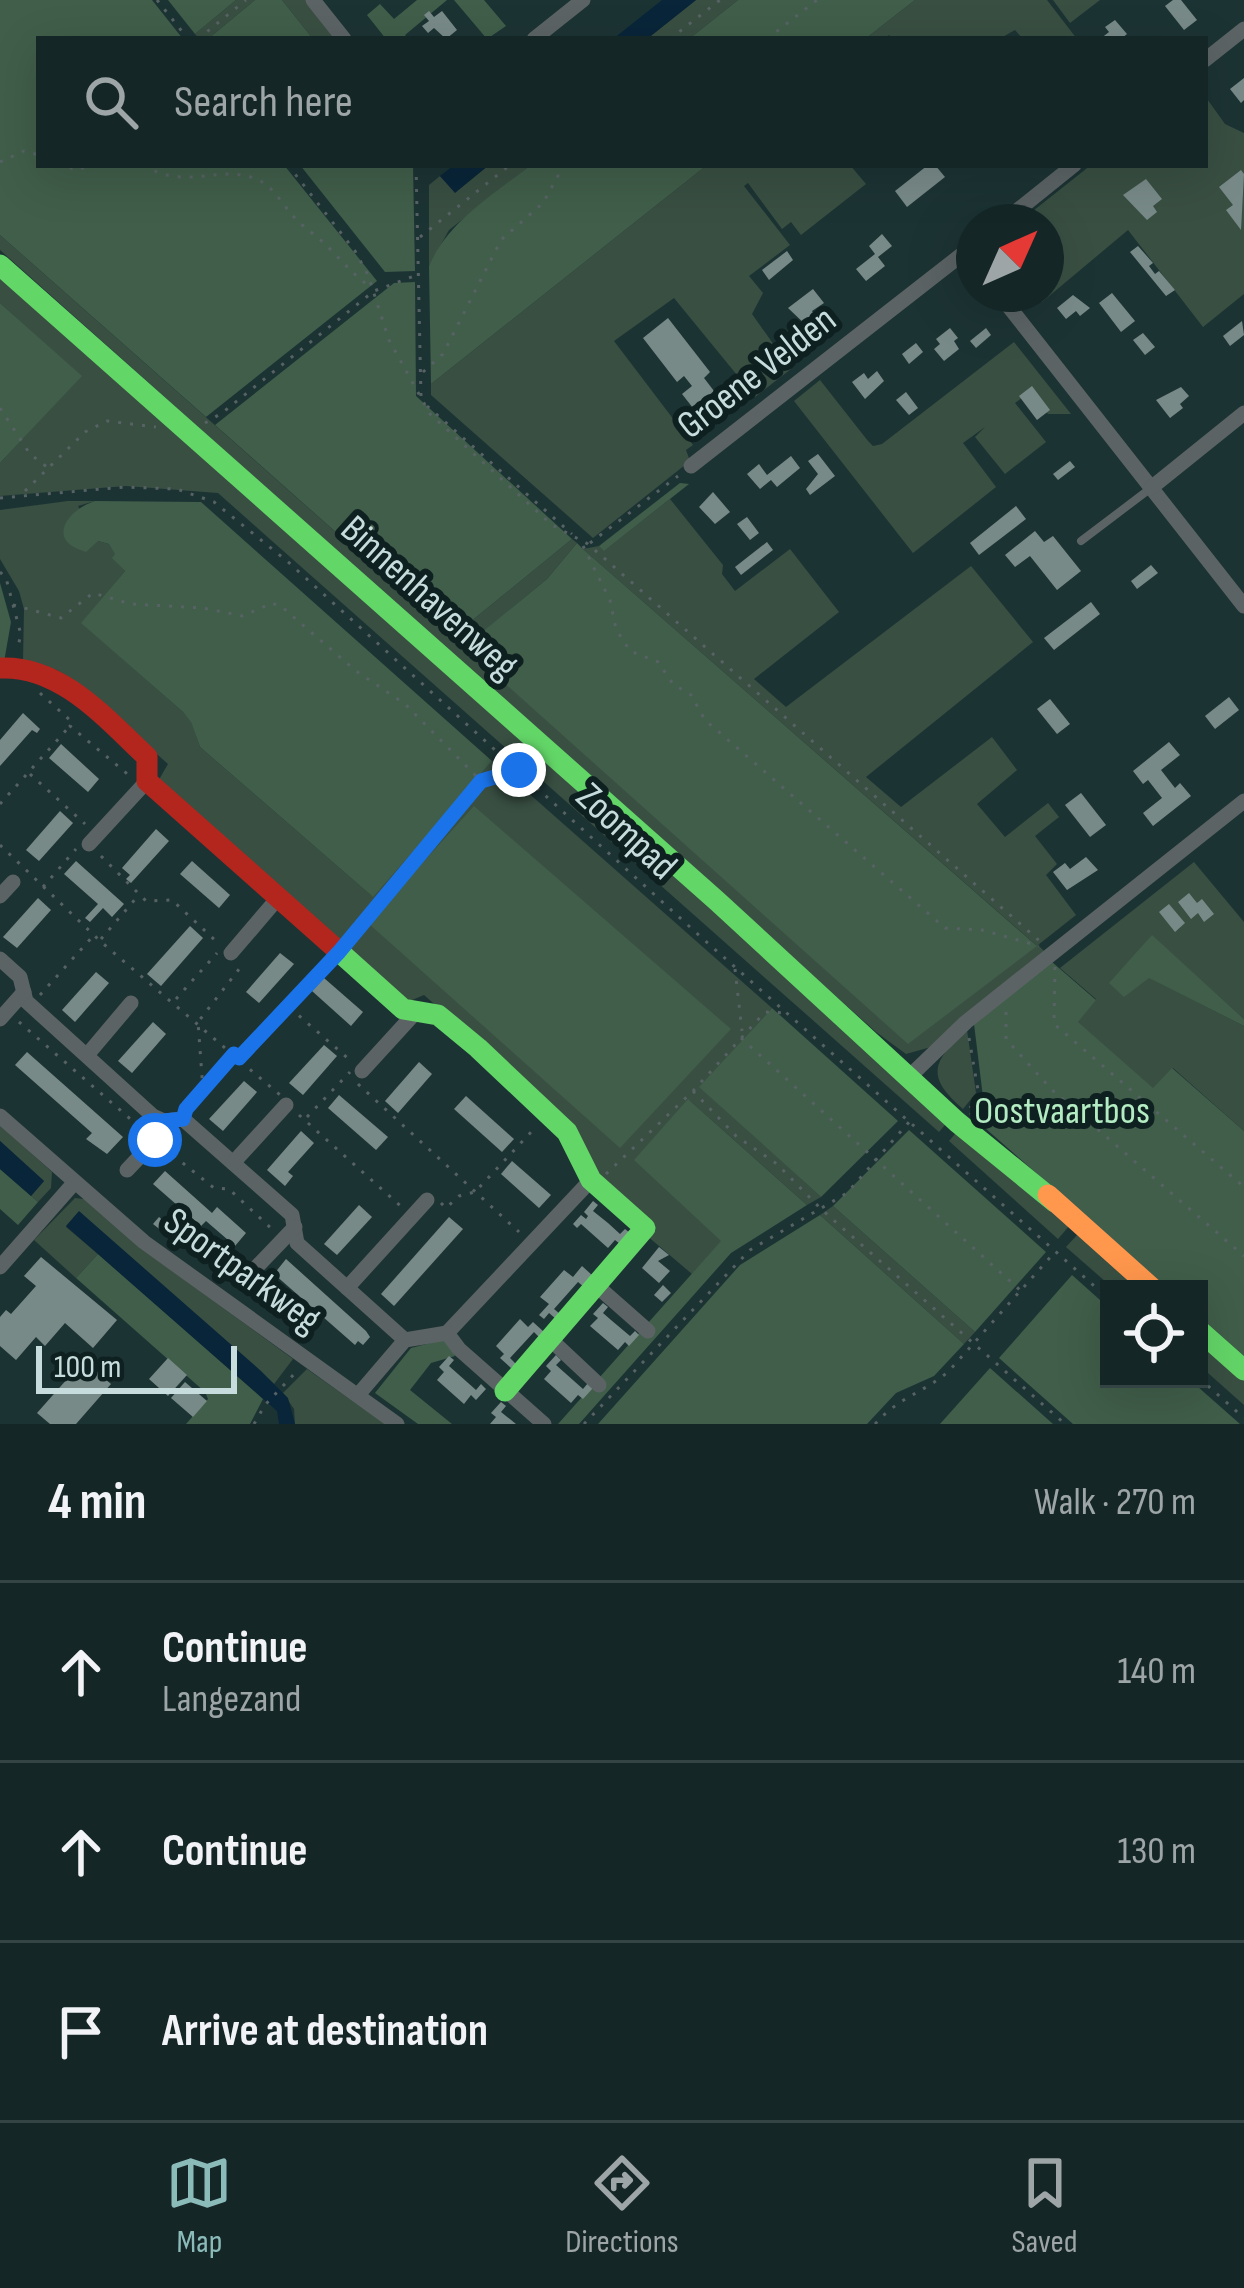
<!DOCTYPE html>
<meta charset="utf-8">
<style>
:root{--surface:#152627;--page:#1e2e2f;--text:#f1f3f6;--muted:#9da5a7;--line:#344344;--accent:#8bbbb9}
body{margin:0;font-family:"Sofia Sans Condensed",sans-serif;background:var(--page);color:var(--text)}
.controls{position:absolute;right:36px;bottom:36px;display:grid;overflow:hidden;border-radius:0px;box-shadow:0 12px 48px #0002}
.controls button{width:108px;height:108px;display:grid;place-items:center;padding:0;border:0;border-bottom:3px solid var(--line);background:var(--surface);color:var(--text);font:60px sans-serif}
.compass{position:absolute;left:956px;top:204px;width:108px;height:108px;border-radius:50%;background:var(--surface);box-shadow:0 12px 48px #0002;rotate:45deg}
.scale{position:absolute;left:36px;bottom:30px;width:201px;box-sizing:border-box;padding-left:12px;border:6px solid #c7dddd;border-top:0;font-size:33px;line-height:42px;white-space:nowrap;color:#c7dddd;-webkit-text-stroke:9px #0f2021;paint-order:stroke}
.stop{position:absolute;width:36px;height:36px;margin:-27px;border:9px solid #1a73e8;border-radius:50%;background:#fff}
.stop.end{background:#1a73e8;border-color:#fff;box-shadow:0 3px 12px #0008}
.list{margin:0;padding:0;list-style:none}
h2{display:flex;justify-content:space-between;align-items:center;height:156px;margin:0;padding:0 48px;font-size:51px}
h2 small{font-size:39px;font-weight:400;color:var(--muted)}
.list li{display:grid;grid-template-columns:78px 1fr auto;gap:36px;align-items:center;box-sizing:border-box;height:180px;padding:0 48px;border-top:3px solid var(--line)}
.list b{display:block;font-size:45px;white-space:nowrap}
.list p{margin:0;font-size:39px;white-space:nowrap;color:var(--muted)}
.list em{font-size:39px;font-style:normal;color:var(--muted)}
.icon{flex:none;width:66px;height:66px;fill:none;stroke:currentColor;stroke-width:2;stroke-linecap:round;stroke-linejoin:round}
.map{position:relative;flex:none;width:1244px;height:1424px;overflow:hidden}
.search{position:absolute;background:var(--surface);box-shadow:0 12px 48px #0002;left:36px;right:36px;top:36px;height:132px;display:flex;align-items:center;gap:30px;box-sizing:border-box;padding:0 42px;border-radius:0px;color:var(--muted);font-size:45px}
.sheet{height:696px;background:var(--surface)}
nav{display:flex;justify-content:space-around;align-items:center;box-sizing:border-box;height:168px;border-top:3px solid var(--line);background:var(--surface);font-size:33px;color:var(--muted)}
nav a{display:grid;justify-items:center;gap:6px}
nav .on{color:var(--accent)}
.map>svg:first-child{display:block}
</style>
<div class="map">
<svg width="1244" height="1424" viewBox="0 0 1244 1424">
<rect width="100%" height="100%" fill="#1c3334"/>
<g fill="#394f42">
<path d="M236 0H255L208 39H199L195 34Z"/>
<path d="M282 0H306L337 39H313Z"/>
<path d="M696 0H738L689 39H647Z"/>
<path d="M915 0H1047L1077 39H1023L1015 30 999 39H893L889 35 884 39H865Z"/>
<path d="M1053 0H1100L1070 23Z"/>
<path d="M1205 96 1225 124 1244 133V294L1203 327 1128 230 1042 302 1039 298 1026 309 1014 294H1046V222H1019L1091 165H1205Z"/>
<path d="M489 165H531L449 230 429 266V185L440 176 455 192Z"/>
<path d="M707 165H850L866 184 801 235 791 222 782 229 748 183 744 186 790 245 749 276 763 293 752 314 791 369 755 397 674 298 614 341 693 445 686 450 690 461 593 538 431 395V384Z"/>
<path d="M0 235 453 636 572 539 577 543 547 579 465 647 908 1043 1036 945 583 549 599 546 605 550 670 499 723 565 722 574 735 591 790 549 839 612 754 679 786 707 971 566 1033 642 866 777 901 807 992 737 1017 770 977 804 1005 837 1048 803 1059 817 1035 836 1057 864 1046 875 1076 915 1038 945 1045 952 931 1047 906 1054 876 1032 0 250Z"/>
<path d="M0 276 950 1119 939 1132 218 493 126 486 0 496V463L81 376 0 303Z"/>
<path d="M1014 342 1071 414H1048L1030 392 1015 403 1046 442 1005 474 975 437 985 427 963 443 996 487 913 553 794 401 820 380 868 441 873 446 882 444Z"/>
<path d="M68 501H95L78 506 98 541 109 544 116 554 113 558 125 571 82 623 183 712 191 721 200 747 372 896 492 761 772 1008 700 1087 821 1197 807 1205 689 1100 722 1241 692 1274 646 1235 589 1172 567 1120 424 995 405 1003 157 783 168 764 74 680 57 670 23 662 24 609 19 591 0 559V510Z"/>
<path d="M1194 862 1244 922V1019L1152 936 1148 977 1244 1026V1131L1173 1068 1153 1089 1077 1022 1096 999 1060 968Z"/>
<path d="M967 1030 976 1093 963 1109C926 1077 931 1062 967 1030Z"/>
<path d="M0 1125 52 1172 51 1188 38 1202 31 1196 44 1181 0 1141Z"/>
<path d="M960 1128 1070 1225 1058 1239 949 1141Z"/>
<path d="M75 1198 84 1199 153 1257 293 1359 274 1384 79 1212 66 1227 98 1254 76 1278 34 1240Z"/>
<path d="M833 1206 975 1332 964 1344 820 1215Z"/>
<path d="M1079 1233 1142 1289H1114L1066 1247Z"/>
<path d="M1199 1340 1244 1379V1405L1199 1365Z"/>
<path d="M307 1369 385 1424H295L294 1409 283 1393Z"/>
</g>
<g fill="#405e4a">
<path d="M0 0H152L183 39H39V165H284L377 281 206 417 0 235Z"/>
<path d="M168 0H236L195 34Z"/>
<path d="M255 0H282L313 39H208Z"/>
<path d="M417 0H447L405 35 408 39H386L367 15 380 4 394 19Z"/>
<path d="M454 0H484L506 26 487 39Z"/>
<path d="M738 0H915L865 39H689Z"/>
<path d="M300 165H413L415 271 385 272Z"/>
<path d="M531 165H707L431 384 429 266C448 221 493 195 531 165Z"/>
<path d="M415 282 416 396 572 539 453 636 215 425 394 283Z"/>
<path d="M0 303 82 376 0 463Z"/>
<path d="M680 483 689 484 604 551 599 546Z"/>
<path d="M95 501 201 502 492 761 373 897 200 747 191 722 183 712 81 623 125 571 112 558 115 554 109 544 98 541 86 552C45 541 67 510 95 501Z"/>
<path d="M577 543 583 549 1037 946 908 1044 464 647 547 579Z"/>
<path d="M0 583 11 622 4 662 0 665Z"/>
<path d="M474 806 731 1029 620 1148 368 923Z"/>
<path d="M1152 935 1244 1019V1026L1149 978 1124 997 1109 983Z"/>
<path d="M1052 962 1096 1000 1078 1022 1153 1088 1172 1068 1244 1131V1356L1199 1316V1289H1168L969 1114 983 1097 974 1024Z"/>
<path d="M772 1008 898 1121 821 1197 699 1087Z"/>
<path d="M688 1099 807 1205 731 1253 579 1424H558L721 1241 634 1160Z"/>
<path d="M909 1130 1046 1252 975 1332 833 1206Z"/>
<path d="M0 1169 38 1202 18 1225 0 1209Z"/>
<path d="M820 1215 964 1344 934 1376 896 1393 867 1424H598L740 1265Z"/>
<path d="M98 1254 263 1399 250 1424H186L208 1399 205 1392 76 1278Z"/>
<path d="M1072 1275 1109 1308V1379H1189L1240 1424H1073L999 1358Z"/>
<path d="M446 1339 455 1356 431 1363 410 1390 452 1424H418L375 1393 411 1348Z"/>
<path d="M990 1368 1053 1424H940Z"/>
</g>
<g fill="#092539">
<path d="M662 0H696L647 39H613Z"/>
<path d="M454 165H489L455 193 440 176Z"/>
<path d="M0 1141 44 1181 31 1196 0 1169Z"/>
<path d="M79 1211 261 1371 288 1398 295 1424H279L277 1411 66 1226Z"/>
</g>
<g fill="#788a88">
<path d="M1173 0H1181L1197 20 1184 30 1165 6Z"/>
<path d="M429 11 434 17 442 11 457 30 446 39 434 28 428 33 422 26 429 21 424 15Z"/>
<path d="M1115 20 1127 34 1121 39H1100L1109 32 1105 27Z"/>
<path d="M1244 78V100L1241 103 1230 89Z"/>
<path d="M928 165H935L945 177 907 207 895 191Z"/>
<path d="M1241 170 1244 174 1241 230 1226 210 1233 205 1219 187Z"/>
<path d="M1146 179 1162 199 1153 206 1157 212 1147 220 1123 195Z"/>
<path d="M882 234 892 246 878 257 885 266 866 281 856 269 875 254 869 246Z"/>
<path d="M1138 246 1153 263 1149 266 1155 274 1159 271 1175 290 1166 296 1130 252Z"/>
<path d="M787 251 793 260 769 280 762 270Z"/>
<path d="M813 289 824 303 812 311 817 319 808 327 788 308Z"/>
<path d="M1112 293 1135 321 1121 332 1099 303Z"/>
<path d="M1073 295 1090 308 1080 316 1076 311 1066 319 1057 308Z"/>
<path d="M668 318 710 372 704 378 714 391 693 408 682 394 692 386 684 376 677 382 643 338Z"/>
<path d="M1242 321 1244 335 1230 346 1223 336Z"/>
<path d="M950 328 958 338 954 341 959 349 944 361 934 349 940 344 936 339Z"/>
<path d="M986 328 991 335 976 348 970 341Z"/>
<path d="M1143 333 1155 347 1145 355 1133 340Z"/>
<path d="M916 343 923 352 909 364 902 354Z"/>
<path d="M877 371 884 381 865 399 852 382 864 373 868 379Z"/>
<path d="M1032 386 1050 410 1037 420 1019 396Z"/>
<path d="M1181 387 1189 396 1180 404 1183 408 1170 418 1156 400Z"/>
<path d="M906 392 918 408 909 415 896 400Z"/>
<path d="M818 454 835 476 810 495 806 489 818 474 808 461Z"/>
<path d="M791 456 800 468 777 487 771 480 760 489 747 474 759 464 767 475Z"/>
<path d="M1070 461 1075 467 1058 480 1053 474Z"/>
<path d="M713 492 730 512 715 524 699 507Z"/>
<path d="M1016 506 1026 519 979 555 970 543Z"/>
<path d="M747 517 759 533 750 540 737 524Z"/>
<path d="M1035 531 1044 542 1053 536 1081 571 1057 590 1030 556 1015 567 1005 555Z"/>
<path d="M767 542 773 550 741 575 735 567Z"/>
<path d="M1151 565 1158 573 1137 589 1131 581Z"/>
<path d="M1091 602 1100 614 1054 650 1044 638Z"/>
<path d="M1229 697 1239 710 1215 729 1205 716Z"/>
<path d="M1050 699 1070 724 1057 734 1037 709Z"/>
<path d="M23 713 40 729 37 733 32 730 0 766V740Z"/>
<path d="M1169 742 1180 755 1161 770 1175 788 1180 783 1191 796 1153 826 1143 813 1162 798 1148 780 1143 784 1133 771Z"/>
<path d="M61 744 99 779 88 792 49 758Z"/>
<path d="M1081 793 1106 825 1090 837 1065 805Z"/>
<path d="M60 811 73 823 39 861 26 850Z"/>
<path d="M156 829 169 841 131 883 126 879 130 875 122 868Z"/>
<path d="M1086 857 1098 870 1067 890 1053 872 1065 863 1070 869Z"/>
<path d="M76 861 124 904 112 917 103 908 90 922 85 918 98 904 64 874Z"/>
<path d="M192 861 230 895 219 908 180 874Z"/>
<path d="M1189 893 1197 903 1202 899 1214 914 1204 922 1198 913 1191 919 1178 902Z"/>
<path d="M38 898 51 910 17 948 3 937Z"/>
<path d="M1169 904 1185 923 1175 932 1159 912Z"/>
<path d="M190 926 203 938 161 986 147 974Z"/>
<path d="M280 953 294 964 259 1003 246 992Z"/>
<path d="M96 972 109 983 75 1022 62 1010Z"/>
<path d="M324 978 363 1012 351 1026 312 991Z"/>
<path d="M153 1022 166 1034 132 1073 118 1061Z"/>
<path d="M324 1045 337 1056 303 1095 289 1083Z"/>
<path d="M27 1052 123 1137 107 1154 86 1139 92 1133 15 1065Z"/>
<path d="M419 1062 432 1074 398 1113 385 1101Z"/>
<path d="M244 1081 257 1092 223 1131 209 1119Z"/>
<path d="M339 1095 388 1137 376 1150 328 1108Z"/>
<path d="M466 1096 514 1139 502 1152 454 1109Z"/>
<path d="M301 1131 314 1143 288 1172 293 1176 285 1186 267 1170Z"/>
<path d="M512 1161 551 1195 539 1208 501 1174Z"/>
<path d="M165 1171 212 1213 217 1207 246 1233 235 1246 206 1221 201 1226 153 1184Z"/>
<path d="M593 1201 598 1205 593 1211 608 1223 620 1234 625 1229 630 1233 620 1244 615 1240 608 1248 581 1224 577 1228 573 1224 581 1215 586 1219 588 1216 584 1212Z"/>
<path d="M359 1205 372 1217 337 1255 324 1244Z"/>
<path d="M159 1217 178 1233 176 1242 153 1224Z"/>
<path d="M449 1217 463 1229 394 1306 381 1294Z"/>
<path d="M659 1247 669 1255 658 1261 670 1271 659 1283 642 1268Z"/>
<path d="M41 1257 117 1320 93 1348 65 1323 45 1346 36 1337 16 1360 0 1346V1317L6 1310 11 1314 36 1286 24 1276Z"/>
<path d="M286 1259 366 1331 370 1337 363 1345 358 1341 355 1345 274 1274Z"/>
<path d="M582 1266 593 1276 584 1287 578 1282 554 1309 560 1314 556 1319 549 1313 544 1319 539 1315 549 1304 540 1297 564 1270 573 1277Z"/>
<path d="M663 1285 671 1293 662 1302 654 1295Z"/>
<path d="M603 1303 608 1307 603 1313 611 1320 630 1336 635 1331 639 1335 629 1346 625 1342 618 1350 590 1326 598 1318 593 1314Z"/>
<path d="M520 1319 528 1327 533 1322 544 1332 539 1337 534 1332 510 1358 516 1364 511 1368 500 1358 504 1354 496 1346Z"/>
<path d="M556 1355 561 1360 556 1365 583 1389 588 1383 593 1388 583 1399 578 1395 571 1403 544 1379 551 1371 546 1366Z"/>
<path d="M449 1356 454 1360 449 1366 476 1390 481 1384 486 1389 476 1400 471 1395 464 1404 437 1380 444 1372 439 1367Z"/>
<path d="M168 1358 187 1375 168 1396 149 1379Z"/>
<path d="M84 1360 111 1384 76 1424H50L37 1413Z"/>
<path d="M185 1382 207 1401 193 1417 171 1398Z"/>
<path d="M501 1402 506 1406 501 1412 516 1424H490L496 1417 491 1413Z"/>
</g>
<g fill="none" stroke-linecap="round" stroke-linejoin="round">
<g stroke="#576264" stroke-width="3" stroke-dasharray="3 9" stroke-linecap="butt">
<path d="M157 0 188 39"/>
<path d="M198 39 246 0"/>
<path d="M670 39 720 0"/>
<path d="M767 39 817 0"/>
<path d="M0 162 24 151 39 155"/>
<path d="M58 165 79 170 88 165"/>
<path d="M144 165C183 191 218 165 254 178 273 185 281 203 294 217 305 229 319 237 330 249 344 263 353 275 371 287"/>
<path d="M288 165 355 251 368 275 389 340 430 414 552 525 588 544 1043 944"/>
<path d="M416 165 421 398"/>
<path d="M420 237 510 165"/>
<path d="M423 372 443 354 501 240 543 203 564 165"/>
<path d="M427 406 572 534"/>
<path d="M0 408 30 454 47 467"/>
<path d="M205 423 222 413 374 291 417 275"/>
<path d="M25 491 85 432 107 421 156 427"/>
<path d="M0 498 124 487 177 489 214 502 287 561 701 937 1109 1299"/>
<path d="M590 543 678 476"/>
<path d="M583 546 610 600 616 629 630 651 658 662 673 684 691 695 705 720 945 928 982 930 1039 946"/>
<path d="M0 572 6 578 21 635 17 649"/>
<path d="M13 605 61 618 93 593 131 604 203 608 243 616 272 603 282 607 356 671 405 704 481 781"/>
<path d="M40 693 73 723 70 726 131 777"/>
<path d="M30 774 85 824"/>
<path d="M0 804 69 727"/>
<path d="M0 845 100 941 280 1095"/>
<path d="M101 856 146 901 172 900 218 943"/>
<path d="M43 887 76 849"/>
<path d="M349 938 481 781 517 770"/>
<path d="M101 939 138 896"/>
<path d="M328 963 289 1007 351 1061"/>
<path d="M1055 967 1054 1024 1244 1187"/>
<path d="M735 969 742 1031"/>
<path d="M40 995 94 935"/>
<path d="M176 999 217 953"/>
<path d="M1006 1012V1039L1051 1089 1244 1256"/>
<path d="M19 1022 143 1130"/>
<path d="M741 1038 1021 1291"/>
<path d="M969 1038 979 1096 970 1108"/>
<path d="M241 1057 288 1008"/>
<path d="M358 1084 519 1232"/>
<path d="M203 1090 198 1022 243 964"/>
<path d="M693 1091 736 1136 777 1164 821 1209 1065 1424"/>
<path d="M189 1107 233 1055"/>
<path d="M299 1115 404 1209"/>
<path d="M307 1117 350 1072"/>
<path d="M164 1148 214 1188 229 1189 274 1231"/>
<path d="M606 1174 693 1091 765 1012 786 1013"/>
<path d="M441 1203 446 1208 459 1196 475 1192 534 1129"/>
<path d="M1199 1378 1244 1418"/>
<path d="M254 1424 265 1405 298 1370"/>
<path d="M584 1424 750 1250 847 1193 910 1121"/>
<path d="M875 1424C900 1396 922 1394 949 1371L1054 1253"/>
</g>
<path stroke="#5b6365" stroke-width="8" d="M1081 541 1151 488"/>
<g stroke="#5b6365" stroke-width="15">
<path d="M313 0 344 39"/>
<path d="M534 39 583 0"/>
<path d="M1205 60 1244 29"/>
<path d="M1003 222 1074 165"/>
<path d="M999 294 1244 606"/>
<path d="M691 466 974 245"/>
<path d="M1151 488 1244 413"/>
<path d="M89 844 147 781"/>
<path d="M0 896 13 882"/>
<path d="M231 953 278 898"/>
<path d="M0 959 20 977 26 1001 153 1116 164 1121 183 1119 292 1215 297 1243 405 1340"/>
<path d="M0 1019 24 992"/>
<path d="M88 1054 131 1003"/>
<path d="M362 1071 415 1013"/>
<path d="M908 1078 966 1022 1244 801"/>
<path d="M0 1116 144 1242 397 1424"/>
<path d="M233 1163 286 1105"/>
<path d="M127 1170 165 1130 164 1121"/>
<path d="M0 1267 74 1183"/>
<path d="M249 1275 295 1227"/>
<path d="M598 1287 648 1331"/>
<path d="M347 1288 427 1200"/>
<path d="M447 1333 591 1180"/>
<path d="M550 1339 599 1385"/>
<path d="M358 1395 405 1340 447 1333 459 1349 544 1424"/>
</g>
<g stroke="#63d668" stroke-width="21">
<path d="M0 265 717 901 957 1122 1055 1202"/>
<path d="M335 948 403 1009 438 1015 478 1048 567 1132 591 1180 645 1228 505 1391"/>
<path d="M1199 1330 1244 1370"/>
</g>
<path stroke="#ff974d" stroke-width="21" d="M1048 1195 1153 1289"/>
<path stroke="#b3261e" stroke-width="21" d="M0 668C61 665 106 719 147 757V781L335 948"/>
</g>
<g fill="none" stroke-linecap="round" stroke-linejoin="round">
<path stroke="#1a73e8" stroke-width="15" d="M155 1140 165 1130 164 1121 183 1119 186 1109 234 1054 239 1058 339 952 481 781 519 770"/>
</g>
<g text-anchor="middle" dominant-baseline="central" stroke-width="12" stroke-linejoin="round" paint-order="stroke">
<g font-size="39" fill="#c7dddd" stroke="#0f2021">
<text transform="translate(757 373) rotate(-38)">Groene Velden</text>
<text transform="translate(429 598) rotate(42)">Binnenhavenweg</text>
<text transform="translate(626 832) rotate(43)">Zoompad</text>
<text transform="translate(242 1271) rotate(36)">Sportparkweg</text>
</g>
<g font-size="39" fill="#b3ecc2" stroke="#0f2021">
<text x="1062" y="1111">Oostvaartbos</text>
</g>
</g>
</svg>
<div class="controls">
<button><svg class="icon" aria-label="locate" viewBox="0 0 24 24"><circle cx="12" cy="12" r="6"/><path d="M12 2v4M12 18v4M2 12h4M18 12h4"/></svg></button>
</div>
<svg class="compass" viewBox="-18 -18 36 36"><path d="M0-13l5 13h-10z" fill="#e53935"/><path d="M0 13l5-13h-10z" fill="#9da5a7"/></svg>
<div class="scale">100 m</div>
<div class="stop" style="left:155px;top:1140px"></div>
<div class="stop end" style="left:519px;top:770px"></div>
<div class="search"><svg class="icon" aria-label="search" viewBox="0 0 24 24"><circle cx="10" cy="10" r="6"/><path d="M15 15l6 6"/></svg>Search here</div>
</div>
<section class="sheet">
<h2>4 min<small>Walk · 270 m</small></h2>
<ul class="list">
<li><svg class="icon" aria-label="ahead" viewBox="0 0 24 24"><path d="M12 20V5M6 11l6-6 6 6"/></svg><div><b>Continue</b><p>Langezand</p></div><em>140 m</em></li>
<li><svg class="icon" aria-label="ahead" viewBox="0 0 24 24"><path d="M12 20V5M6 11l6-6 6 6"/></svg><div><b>Continue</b></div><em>130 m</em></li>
<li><svg class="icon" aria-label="arrive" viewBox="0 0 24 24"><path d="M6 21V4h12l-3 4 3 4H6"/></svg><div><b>Arrive at destination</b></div></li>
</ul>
</section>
<nav>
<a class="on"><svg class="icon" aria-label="map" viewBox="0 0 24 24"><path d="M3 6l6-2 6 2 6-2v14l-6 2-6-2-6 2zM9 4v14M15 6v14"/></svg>Map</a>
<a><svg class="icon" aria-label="directions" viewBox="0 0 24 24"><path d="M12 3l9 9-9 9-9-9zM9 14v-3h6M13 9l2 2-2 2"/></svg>Directions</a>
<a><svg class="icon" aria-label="saved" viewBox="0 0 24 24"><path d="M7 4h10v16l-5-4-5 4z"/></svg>Saved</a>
</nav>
